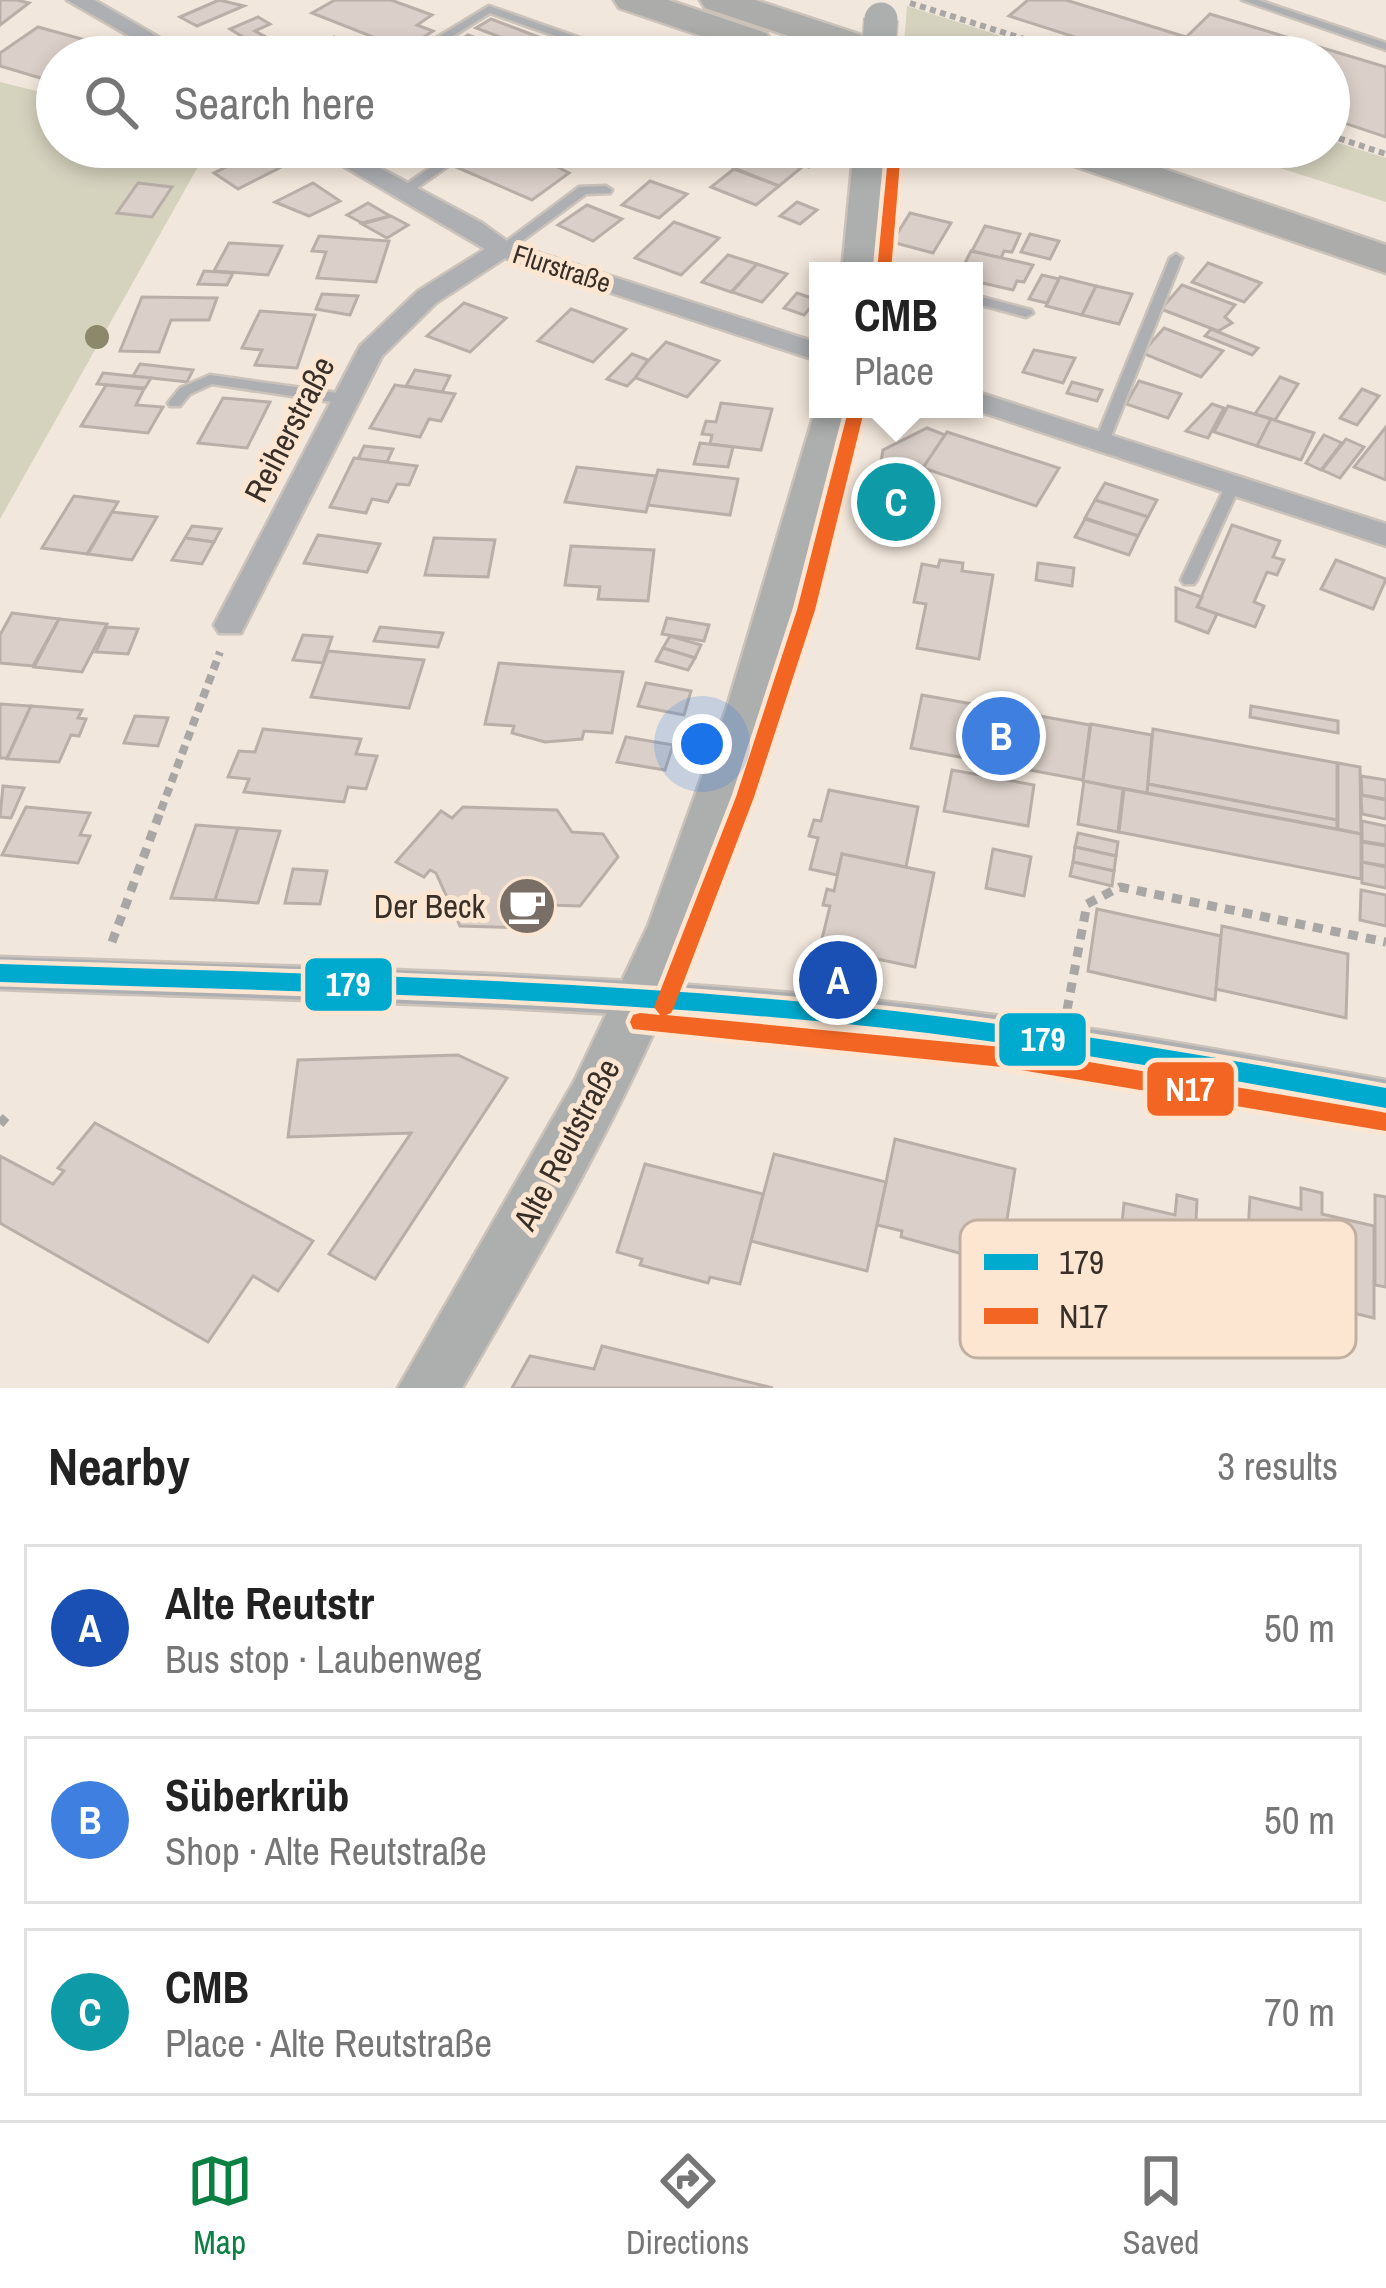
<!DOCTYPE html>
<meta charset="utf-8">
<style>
:root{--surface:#fff;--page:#f2f2f2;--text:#222;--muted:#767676;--line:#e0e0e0;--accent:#0b8043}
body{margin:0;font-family:"Archivo Narrow",sans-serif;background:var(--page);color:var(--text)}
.you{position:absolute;left:702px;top:744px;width:42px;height:42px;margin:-30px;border:9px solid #fff;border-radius:50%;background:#1a73e8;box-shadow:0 0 0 18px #1a73e833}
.badge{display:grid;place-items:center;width:78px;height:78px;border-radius:50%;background:var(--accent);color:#fff;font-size:39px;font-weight:700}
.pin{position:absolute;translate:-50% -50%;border:6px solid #fff;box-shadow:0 3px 12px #0006}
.popup{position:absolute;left:809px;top:262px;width:174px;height:156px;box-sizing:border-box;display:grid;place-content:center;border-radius:0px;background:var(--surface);filter:drop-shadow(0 3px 9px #0005);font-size:39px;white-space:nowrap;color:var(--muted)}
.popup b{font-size:45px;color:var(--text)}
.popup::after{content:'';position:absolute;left:50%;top:100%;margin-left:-24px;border:24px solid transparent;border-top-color:var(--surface)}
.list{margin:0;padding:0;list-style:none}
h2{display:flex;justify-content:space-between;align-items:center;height:156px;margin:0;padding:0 48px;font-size:51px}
h2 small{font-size:39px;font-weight:400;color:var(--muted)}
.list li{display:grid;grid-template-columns:78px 1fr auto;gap:36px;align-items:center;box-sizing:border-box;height:168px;margin:0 24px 24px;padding:0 24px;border:3px solid var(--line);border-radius:0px}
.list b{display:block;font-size:45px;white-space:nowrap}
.list p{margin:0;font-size:39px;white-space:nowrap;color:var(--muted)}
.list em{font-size:39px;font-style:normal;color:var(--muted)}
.icon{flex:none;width:66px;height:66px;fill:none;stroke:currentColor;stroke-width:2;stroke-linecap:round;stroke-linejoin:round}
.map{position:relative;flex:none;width:1386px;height:1388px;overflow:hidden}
.search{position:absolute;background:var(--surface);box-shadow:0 6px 18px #0003;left:36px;right:36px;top:36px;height:132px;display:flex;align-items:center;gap:30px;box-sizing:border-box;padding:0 42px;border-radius:66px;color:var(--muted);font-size:45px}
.sheet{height:732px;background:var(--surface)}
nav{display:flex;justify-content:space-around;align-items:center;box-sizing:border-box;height:168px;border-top:3px solid var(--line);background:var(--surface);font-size:33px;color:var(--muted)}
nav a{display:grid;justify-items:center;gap:6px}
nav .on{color:var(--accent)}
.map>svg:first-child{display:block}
</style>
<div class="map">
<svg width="1386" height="1388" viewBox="0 0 1386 1388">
<rect width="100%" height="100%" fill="#f2e7dc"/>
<g fill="#d5d2be">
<path d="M907 6 1068 57H943L904 44Z"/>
<path d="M0 82 57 96V147H209L0 519Z"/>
<path d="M1329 140 1386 158V202L1215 147H1329Z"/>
</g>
<g fill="#dbd0c9" stroke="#b9afa8" stroke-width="3">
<path d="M0 0H17L29 3 0 25Z"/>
<path d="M219 0 244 6 197 26 180 17Z"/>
<path d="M335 0H391L432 15 417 25 433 31 399 53 380 46 386 42 312 13Z"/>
<path d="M1028 0H1066L1186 37 1166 57H1137L1009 16Z"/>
<path d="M1210 14 1386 67V137L1329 118V57H1166Z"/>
<path d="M258 17 270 24 255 31 264 36 251 42 230 29Z"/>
<path d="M491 19 578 52 552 57 476 28Z"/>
<path d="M38 27 147 57H57V83L0 66V53Z"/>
<path d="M468 35 484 41 459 57 434 56Z"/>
<path d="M334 37 350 47 334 54 339 57 289 56Z"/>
<path d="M485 147H519L569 173 532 200 456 167Z"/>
<path d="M795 147H834L809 167 779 159Z"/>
<path d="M757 150 801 168 779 186 734 168Z"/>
<path d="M259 151 283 166 238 189 214 173Z"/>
<path d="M734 169 779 186 756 205 711 187Z"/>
<path d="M650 181 687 194 659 218 622 205Z"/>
<path d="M138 183 172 187 152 217 117 213Z"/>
<path d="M313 183 340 201 309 216 275 202Z"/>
<path d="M797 202 817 210 800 224 780 216Z"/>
<path d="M368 203 390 216 362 223 347 215Z"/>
<path d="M587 205 622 219 593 241 558 225Z"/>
<path d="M910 213 951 223 933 253 892 242Z"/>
<path d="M391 216 408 225 387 238 362 224Z"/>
<path d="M674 222 719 238 681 275 635 258Z"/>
<path d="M985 226 1020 234 1012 252 1004 251 1001 258 972 251Z"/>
<path d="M1030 234 1059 241 1050 259 1021 252Z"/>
<path d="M319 236 389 241 376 282 317 278 326 252 312 251Z"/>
<path d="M229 243 282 246 268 275 214 271Z"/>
<path d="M971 251 1033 265 1024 282 1017 281 1013 290 974 281V271H961Z"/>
<path d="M728 255 757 264 731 292 702 282Z"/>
<path d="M1208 263 1261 283 1244 302 1192 282Z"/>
<path d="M757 264 787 274 762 302 732 292Z"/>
<path d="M204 271 233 273 227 285 198 284Z"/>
<path d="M1042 275 1059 279 1047 303 1029 299Z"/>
<path d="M1060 277 1096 286 1082 315 1046 306Z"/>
<path d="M1182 285 1235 305 1225 317 1232 323 1218 331 1161 309Z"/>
<path d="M1096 286 1132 294 1119 324 1082 315Z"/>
<path d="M797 293 817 300 804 315 784 308Z"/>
<path d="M322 294 358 296 350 315 316 309Z"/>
<path d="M142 297 217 298 209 320H171L159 352 120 351Z"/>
<path d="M464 303 506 318 470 352 427 336Z"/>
<path d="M571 309 626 329 593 362 538 341Z"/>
<path d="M260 311 315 315 297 368 255 365 262 350 242 348Z"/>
<path d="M1164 328 1223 351 1201 377 1142 353Z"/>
<path d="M1211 329 1258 348 1252 355 1205 336Z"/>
<path d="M666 342 719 361 687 397 633 377Z"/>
<path d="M1034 350 1075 358 1063 383 1023 372Z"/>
<path d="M632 354 648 360 635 378 627 386 607 379Z"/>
<path d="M140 364 193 370 187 382 133 376Z"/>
<path d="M415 370 450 376 442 392 406 386Z"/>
<path d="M103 373 151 378 145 388 97 384Z"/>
<path d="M1280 377 1298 384 1275 420 1255 414Z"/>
<path d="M1139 381 1181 394 1168 418 1126 404Z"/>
<path d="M1072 382 1102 390 1097 401 1067 393Z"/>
<path d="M106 385 144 389 136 405 163 407 148 433 81 426Z"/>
<path d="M395 385 455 394 441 421 429 419 420 437 370 428Z"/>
<path d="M1362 389 1379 396 1357 425 1340 418Z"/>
<path d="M223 398 270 402 247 448 198 443Z"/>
<path d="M721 403 772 409 761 450 710 444 712 435 702 434 706 421 716 422Z"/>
<path d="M1212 404 1224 408 1208 438 1186 431Z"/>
<path d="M1228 406 1271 419 1257 446 1214 432Z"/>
<path d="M1271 419 1314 433 1301 460 1257 446Z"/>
<path d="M1386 427V480L1354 467Z"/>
<path d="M927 428 945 435 923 468 912 541 868 535 883 450Z"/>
<path d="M947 432 1059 468 1036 506 923 468Z"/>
<path d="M1324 435 1342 443 1321 470 1306 463Z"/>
<path d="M1346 439 1364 447 1340 478 1322 470Z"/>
<path d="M700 443 733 447 728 467 694 464Z"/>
<path d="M364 446 393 449 387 462 358 459Z"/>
<path d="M354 458 417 466 409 485 397 484 388 502 372 499 366 513 330 507Z"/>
<path d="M577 467 656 476 646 512 565 502Z"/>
<path d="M658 470 738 479 730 515 648 505Z"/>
<path d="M1105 483 1157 500 1148 517 1095 500Z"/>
<path d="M74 496 118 502 87 554 42 548Z"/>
<path d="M1095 500 1148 517 1138 536 1085 518Z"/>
<path d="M112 512 157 517 132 560 88 554Z"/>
<path d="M1085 519 1138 536 1129 555 1075 537Z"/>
<path d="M1232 525 1280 541 1273 557 1284 560 1277 575 1267 572 1254 602 1264 606 1255 627 1197 607Z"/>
<path d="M192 526 221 529 214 542 185 538Z"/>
<path d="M318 535 380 544 367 572 304 563Z"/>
<path d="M185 538 214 542 202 564 172 560Z"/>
<path d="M434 538 495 540 488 577 425 575Z"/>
<path d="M571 546 654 550 648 601 598 599 600 587 565 585Z"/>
<path d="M940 560 963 563 962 571 993 575 979 659 917 648 926 604 914 602 922 564 938 567Z"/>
<path d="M1336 560 1386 579 1373 609 1321 589Z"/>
<path d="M1038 563 1074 568 1072 586 1036 580Z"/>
<path d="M1176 588 1202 597 1197 607 1217 614 1208 633 1176 621Z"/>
<path d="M12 613 59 619 33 666 0 663V635Z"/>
<path d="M667 618 709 625 704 641 662 634Z"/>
<path d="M59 619 107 624 82 672 34 667Z"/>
<path d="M107 627 138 629 128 654 96 652Z"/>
<path d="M380 627 443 633 438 647 374 641Z"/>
<path d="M303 635 332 637 323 663 293 660Z"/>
<path d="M670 636 701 645 695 658 663 648Z"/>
<path d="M663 648 695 658 688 670 656 661Z"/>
<path d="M328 651 424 660 409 708 311 697Z"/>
<path d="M499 663 623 672 612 733 584 731 582 739 545 742 512 733 514 726 485 724Z"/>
<path d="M646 683 691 691 684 715 638 706Z"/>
<path d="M922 695 1090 725 1083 780 911 748Z"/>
<path d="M0 704 31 706 7 758H0Z"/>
<path d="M31 706 82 710 78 718 86 719 79 736 71 735 59 762 7 759Z"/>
<path d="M1251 706 1338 721V733L1250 717Z"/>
<path d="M135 716 168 718 158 746 124 743Z"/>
<path d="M1091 724 1152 735 1147 793 1083 781Z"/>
<path d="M263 729 361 739 356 754 377 756 366 789 348 787 344 802 244 792 249 779 228 777 239 751 255 752Z"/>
<path d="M1153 729 1337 763V820L1148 784Z"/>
<path d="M626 737 673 745 665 770 617 762Z"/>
<path d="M1338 763 1360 767 1361 834 1338 829Z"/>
<path d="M952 770 1034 785 1028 826 944 811Z"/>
<path d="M1361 776 1386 780V799L1362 795Z"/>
<path d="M1084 781 1123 789 1118 832 1078 824Z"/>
<path d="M1148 784 1337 820V829L1147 793Z"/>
<path d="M3 786 24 788 11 818 0 817Z"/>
<path d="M1124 789 1361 834V879L1119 832Z"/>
<path d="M829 790 918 807 906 867 842 854 837 875 810 869 818 838 809 836 814 820 821 821Z"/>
<path d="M1361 795 1386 800V819L1362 814Z"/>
<path d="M26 807 90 813 80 835 90 836 78 863 2 855Z"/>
<path d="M463 807 557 810 572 832 603 834 618 857 580 906 546 905 527 928 460 926 436 873 430 870 424 877 396 862 441 811 452 818Z"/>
<path d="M1362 821 1386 826V845L1362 841Z"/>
<path d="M196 825 238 828 215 900 171 898Z"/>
<path d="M238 828 280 831 258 903 215 900Z"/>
<path d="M1078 833 1118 842 1116 856 1075 847Z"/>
<path d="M1362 842 1386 846V866L1362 862Z"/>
<path d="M1075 847 1116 856 1114 871 1073 862Z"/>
<path d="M993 849 1031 857 1024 896 986 888Z"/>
<path d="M842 854 934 873 915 967 820 947 830 906 823 905 827 889 834 891Z"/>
<path d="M1073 862 1114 871 1112 886 1070 876Z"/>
<path d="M1362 862 1386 867V888L1362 883Z"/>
<path d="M293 869 327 871 320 904 285 903Z"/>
<path d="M1361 890 1386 895V926L1360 920Z"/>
<path d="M1097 909 1221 936 1215 1000 1088 971Z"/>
<path d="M1222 926 1348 954 1346 1018 1216 989Z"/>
<path d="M458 1055 507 1078 375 1279 329 1254 411 1133 288 1137 298 1060Z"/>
<path d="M95 1123 313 1241 278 1291 253 1276 208 1342 0 1223V1156L53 1184 64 1171 58 1168Z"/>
<path d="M895 1139 1015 1169 1001 1257 970 1249V1256L901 1237 902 1231 877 1225Z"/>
<path d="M774 1154 886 1182 867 1271 751 1241Z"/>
<path d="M645 1164 763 1194 740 1284 710 1277 708 1283 640 1265 642 1259 617 1252Z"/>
<path d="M1301 1188 1322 1193V1214L1374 1226V1318L1245 1287 1250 1197 1301 1209Z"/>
<path d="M1177 1195 1197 1200 1196 1221 1247 1232 1243 1325 1115 1294 1124 1203 1175 1215Z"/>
<path d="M1375 1195 1386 1197V1287L1375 1285Z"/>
<path d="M602 1346 773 1388H512L530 1356 594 1369Z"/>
</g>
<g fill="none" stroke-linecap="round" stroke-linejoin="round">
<defs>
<g id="service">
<path d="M1242 0H1258L1386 43V50Z"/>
<path d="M489 6 583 39 585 41 575 43 490 13 419 57H405Z"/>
<path d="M461 147H475L407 195H399V189Z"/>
<path d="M606 186 612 190 610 193 586 194 507 252 502 253 496 249 579 187Z"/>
<path d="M1176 254 1182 258 1110 439 1103 444 1098 442 1096 439 1170 258Z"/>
<path d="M974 295 1031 310 1033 313 1026 317 974 303Z"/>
<path d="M210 375 345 394 352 399 345 404 212 384 190 394 180 406H170L168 403 180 388Z"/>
<path d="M1234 478 1241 483 1197 580 1194 584H1184L1181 580 1227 483Z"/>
</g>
<g id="minor">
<path d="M67 0H94L193 57H166Z"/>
<path d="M311 147H341L482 223 511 244 818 343V361L505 258 436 303 382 356 241 633H219L214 625 360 346 418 291 485 249Z"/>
<path d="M974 391 1386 524V546L972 409Z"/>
<path d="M0 957C279 967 559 971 837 997 1021 1014 1204 1047 1386 1080V1116C1204 1083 1021 1049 837 1031 559 1004 279 1000 0 989Z"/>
</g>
<g id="secondary">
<path d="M854 147H886L878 271H842Z"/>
<path d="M818 401V409H851C803 607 750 804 671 993 613 1130 537 1259 462 1388H398L575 1080 648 926 727 707Z"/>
</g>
<g id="motorway">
<path d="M614 0H668L766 33 772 41 766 49H740L619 8Z"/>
<path d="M700 0H755L904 49 909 57H852L705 8Z"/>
<path d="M1039 147H1100L1386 245V273L1045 156Z"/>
</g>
</defs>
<use href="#service" stroke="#cbc2ba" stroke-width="5"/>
<use href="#minor" stroke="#cbc2ba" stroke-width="5"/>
<use href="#secondary" stroke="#cbc2ba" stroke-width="5"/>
<use href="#motorway" stroke="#cbc2ba" stroke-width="5"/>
<g stroke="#a9a7a6" stroke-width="6" stroke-dasharray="6 4.5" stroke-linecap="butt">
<path d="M910 3 1081 57"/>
<path d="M1329 135 1386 154"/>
</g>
<path stroke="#a9a7a6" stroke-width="8" stroke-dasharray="9 6" stroke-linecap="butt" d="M161 810 220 652"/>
<g stroke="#a9a7a6" stroke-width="9" stroke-dasharray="10 8" stroke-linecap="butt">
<path d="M112 942 162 807"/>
<path d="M1067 1010 1087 904 1120 887 1386 942"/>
<path d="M0 1124 6 1117"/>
</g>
<use href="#service" fill="#adafb2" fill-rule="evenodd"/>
<use href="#minor" fill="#adafb2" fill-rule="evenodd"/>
<use href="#secondary" fill="#adaeae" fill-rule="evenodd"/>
<use href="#motorway" fill="#acacab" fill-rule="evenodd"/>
<defs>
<path id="secondary-bridge" d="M878 57 881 19"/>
</defs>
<use href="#secondary-bridge" stroke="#cbc2ba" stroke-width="36" stroke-linecap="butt"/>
<use href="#secondary-bridge" stroke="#adaeae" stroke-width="33"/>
<defs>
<path id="bus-1" d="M0 964C279 973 559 978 837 1005 1021 1023 1204 1055 1386 1088V1108C1204 1075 1021 1041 837 1023 559 996 279 991 0 982Z"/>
<g id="bus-2">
<path d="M889 147 901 149 891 271H877Z"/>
<path d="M855 410 863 415 815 610 754 797 674 1007 671 1013 666 1015 1002 1047 1382 1112 1386 1113V1131L1002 1067 633 1029 630 1022 633 1015 640 1013 660 1015 654 1007 736 797 797 610 847 415Z"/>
</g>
</defs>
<use href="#bus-1" stroke="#fce6d2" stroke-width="9"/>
<use href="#bus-2" stroke="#fce6d2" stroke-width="9"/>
<use href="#bus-1" fill="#00a9ce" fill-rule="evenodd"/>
<use href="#bus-2" fill="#f26522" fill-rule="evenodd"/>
</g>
<circle fill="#8b886b" cx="97" cy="337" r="12"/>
<defs>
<symbol id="cafe-disc" viewBox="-11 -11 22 22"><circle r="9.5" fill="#796f67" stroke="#fce6d2"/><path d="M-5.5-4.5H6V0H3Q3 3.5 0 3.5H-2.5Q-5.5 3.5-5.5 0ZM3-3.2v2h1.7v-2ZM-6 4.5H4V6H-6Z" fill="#fff"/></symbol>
</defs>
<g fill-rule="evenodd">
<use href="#cafe-disc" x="494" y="873" width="66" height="66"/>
</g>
<g text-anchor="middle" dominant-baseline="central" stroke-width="10" stroke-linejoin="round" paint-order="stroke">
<g font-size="27" fill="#382f28" stroke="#fce6d2">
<text transform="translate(562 268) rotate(18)">Flurstraße</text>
</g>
<g font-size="33" fill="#382f28" stroke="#fce6d2">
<text transform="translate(289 429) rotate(-63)">Reiherstraße</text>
<text transform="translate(566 1144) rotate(-62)">Alte Reutstraße</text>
</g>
<g font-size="33" fill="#382f28" stroke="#fce6d2" text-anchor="end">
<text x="485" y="906">Der Beck</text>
</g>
</g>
<rect x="960" y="1220" width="396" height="138" rx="18" fill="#fce6d2" stroke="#c1af9f" stroke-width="3"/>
<rect x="984" y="1254" width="54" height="16" fill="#00a9ce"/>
<rect x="984" y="1308" width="54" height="16" fill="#f26522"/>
<g font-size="33" fill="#382f28">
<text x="1059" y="1274">179</text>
<text x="1059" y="1328">N17</text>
</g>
<g stroke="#fce6d2" stroke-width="4.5">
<rect x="303" y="956" width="91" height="57" rx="12" fill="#00a9ce"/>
<rect x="997" y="1011" width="91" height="57" rx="12" fill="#00a9ce"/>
<rect x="1145" y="1060" width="91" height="58" rx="12" fill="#f26522"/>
</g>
<g font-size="33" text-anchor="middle" font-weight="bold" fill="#fff">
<text x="348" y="996">179</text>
<text x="1043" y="1051">179</text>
<text x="1190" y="1101">N17</text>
</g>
</svg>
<div class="you"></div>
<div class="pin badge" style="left:838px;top:980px;background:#1a4fb4">A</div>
<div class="pin badge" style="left:1001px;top:736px;background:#3f7fe0">B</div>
<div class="pin badge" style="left:896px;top:502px;background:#0f9aa8">C</div>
<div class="popup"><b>CMB</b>Place</div>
<div class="search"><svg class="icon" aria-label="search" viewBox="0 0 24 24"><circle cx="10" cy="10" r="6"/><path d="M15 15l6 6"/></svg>Search here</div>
</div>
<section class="sheet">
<h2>Nearby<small>3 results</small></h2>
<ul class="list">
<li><span class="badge" style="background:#1a4fb4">A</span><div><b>Alte Reutstr</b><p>Bus stop · Laubenweg</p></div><em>50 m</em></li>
<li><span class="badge" style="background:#3f7fe0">B</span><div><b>Süberkrüb</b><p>Shop · Alte Reutstraße</p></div><em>50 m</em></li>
<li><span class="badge" style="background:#0f9aa8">C</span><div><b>CMB</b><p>Place · Alte Reutstraße</p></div><em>70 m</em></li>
</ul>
</section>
<nav>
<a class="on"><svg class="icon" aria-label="map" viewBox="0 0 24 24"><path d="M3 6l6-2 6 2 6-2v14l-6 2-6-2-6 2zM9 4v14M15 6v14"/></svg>Map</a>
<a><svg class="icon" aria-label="directions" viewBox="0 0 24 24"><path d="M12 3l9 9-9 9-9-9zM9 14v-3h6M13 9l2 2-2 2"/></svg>Directions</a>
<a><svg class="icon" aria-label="saved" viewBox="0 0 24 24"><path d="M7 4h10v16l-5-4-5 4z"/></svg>Saved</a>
</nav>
